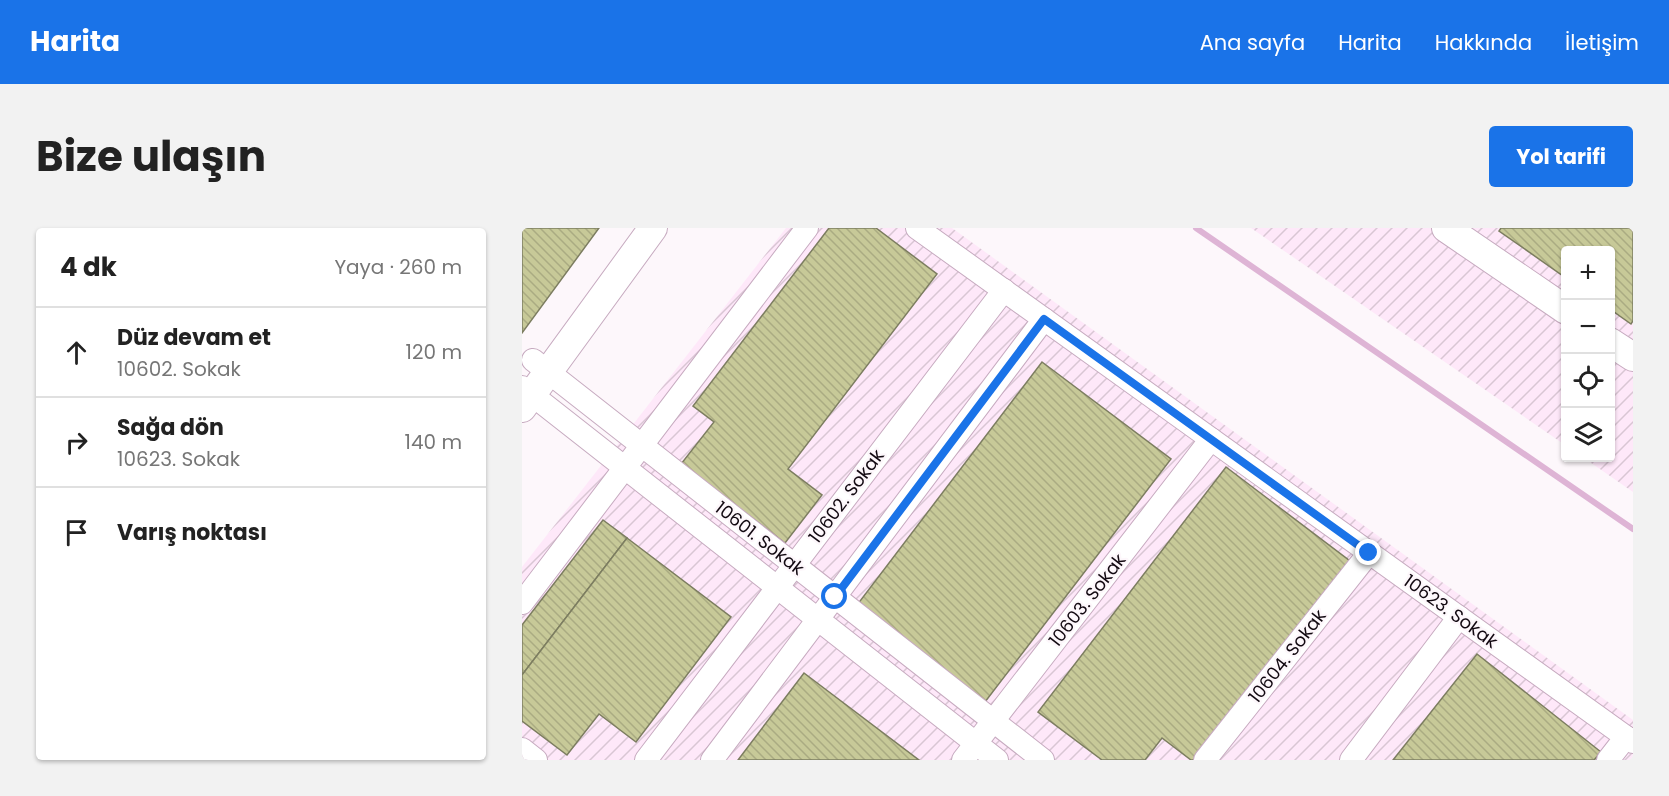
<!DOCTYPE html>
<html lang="tr">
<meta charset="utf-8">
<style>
:root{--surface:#fff;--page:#f2f2f2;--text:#222;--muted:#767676;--line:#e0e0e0;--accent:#1a73e8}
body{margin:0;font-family:Poppins,sans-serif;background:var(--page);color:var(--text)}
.controls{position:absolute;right:18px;top:18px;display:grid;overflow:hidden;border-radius:6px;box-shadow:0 2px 4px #0004}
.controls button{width:54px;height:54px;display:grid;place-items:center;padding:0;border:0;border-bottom:2px solid var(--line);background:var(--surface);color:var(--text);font:30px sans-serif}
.stop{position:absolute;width:18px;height:18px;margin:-14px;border:4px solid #1a73e8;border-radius:50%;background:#fff}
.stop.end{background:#1a73e8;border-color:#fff;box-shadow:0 2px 6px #0008}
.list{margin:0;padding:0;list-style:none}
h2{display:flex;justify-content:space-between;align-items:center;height:78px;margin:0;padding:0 24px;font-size:26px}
h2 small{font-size:20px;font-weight:400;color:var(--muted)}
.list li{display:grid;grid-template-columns:39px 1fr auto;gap:18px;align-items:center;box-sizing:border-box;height:90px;padding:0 24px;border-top:2px solid var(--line)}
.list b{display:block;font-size:22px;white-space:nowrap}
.list p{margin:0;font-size:20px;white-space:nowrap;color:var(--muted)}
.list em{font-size:20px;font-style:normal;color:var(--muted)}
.icon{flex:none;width:33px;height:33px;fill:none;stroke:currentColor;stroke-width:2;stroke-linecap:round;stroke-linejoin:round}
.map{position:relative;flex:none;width:1111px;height:532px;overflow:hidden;border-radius:6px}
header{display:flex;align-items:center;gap:36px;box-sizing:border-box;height:84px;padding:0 30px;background:var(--accent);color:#fff}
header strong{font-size:28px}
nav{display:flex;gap:33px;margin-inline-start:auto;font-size:21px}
.intro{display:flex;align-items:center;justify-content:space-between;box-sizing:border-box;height:144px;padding:0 36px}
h1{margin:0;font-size:42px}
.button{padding:15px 27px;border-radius:6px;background:var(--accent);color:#fff;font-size:21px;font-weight:700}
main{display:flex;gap:36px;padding:0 36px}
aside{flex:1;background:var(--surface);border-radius:6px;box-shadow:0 2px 4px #0004}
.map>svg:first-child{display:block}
</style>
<header>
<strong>Harita</strong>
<nav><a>Ana sayfa</a><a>Harita</a><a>Hakkında</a><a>İletişim</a></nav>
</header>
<div class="intro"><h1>Bize ulaşın</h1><a class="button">Yol tarifi</a></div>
<main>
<aside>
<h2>4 dk<small>Yaya · 260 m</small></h2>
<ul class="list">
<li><svg class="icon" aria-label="ahead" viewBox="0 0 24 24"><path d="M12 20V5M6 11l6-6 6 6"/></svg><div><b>Düz devam et</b><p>10602. Sokak</p></div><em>120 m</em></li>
<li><svg class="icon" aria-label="right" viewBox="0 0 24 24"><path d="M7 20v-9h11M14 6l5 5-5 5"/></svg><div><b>Sağa dön</b><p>10623. Sokak</p></div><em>140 m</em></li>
<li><svg class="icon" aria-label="arrive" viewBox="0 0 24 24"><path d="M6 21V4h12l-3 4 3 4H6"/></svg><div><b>Varış noktası</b></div></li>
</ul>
</aside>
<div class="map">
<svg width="1111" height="532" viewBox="0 0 1111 532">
<defs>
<pattern id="industrial-furrows" width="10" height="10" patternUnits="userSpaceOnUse" patternTransform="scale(1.5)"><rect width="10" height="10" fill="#fee8f9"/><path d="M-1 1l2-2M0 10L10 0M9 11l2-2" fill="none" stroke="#d9c6d4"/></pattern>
<pattern id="building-back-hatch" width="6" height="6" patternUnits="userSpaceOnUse" patternTransform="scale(1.5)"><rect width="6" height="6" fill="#c7c998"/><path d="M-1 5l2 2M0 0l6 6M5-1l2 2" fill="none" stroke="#aaab82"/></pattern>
</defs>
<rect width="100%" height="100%" fill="#fdf7fb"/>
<g fill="url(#industrial-furrows)">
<path d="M264 0H430L1111 492V532H0V339Z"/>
<path d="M729 0H1111V264L1062 230H1088V22H1044L1043 217Z"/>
</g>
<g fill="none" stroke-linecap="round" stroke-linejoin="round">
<path stroke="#deb4d5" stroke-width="6" d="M674 0 1111 301"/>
</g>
<g fill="url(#building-back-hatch)" stroke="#7c7d60" stroke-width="1.5">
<path d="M0 0H77L0 105Z"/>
<path d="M307 0H354L415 46 266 241 300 267 263 315 159 236 192 194 171 178Z"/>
<path d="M979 0H1111V93L1109 96 1088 81V22H1044V50L977 3Z"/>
<path d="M520 134 649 231 463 474 335 377Z"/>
<path d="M704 239 828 333 675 532H669L640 510 623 532H580L516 484Z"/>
<path d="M81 292 105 310 0 447V397Z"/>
<path d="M105 310 209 389 114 514 77 486 45 527 0 493V447Z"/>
<path d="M955 426 1079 524 1072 532H871Z"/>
<path d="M282 445 397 532H216Z"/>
</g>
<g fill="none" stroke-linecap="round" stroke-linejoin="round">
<defs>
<g id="minor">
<path d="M395 0 1111 514"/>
<path d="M11 132 521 532"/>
<path d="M0 159 475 532"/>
<path d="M0 375 285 0"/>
<path d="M0 521 14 532"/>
<path d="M124 532 482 62"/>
<path d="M190 532 522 91"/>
<path d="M441 532 689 211"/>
<path d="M683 532 847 325"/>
<path d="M829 532 937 389"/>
<path d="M1086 532 1104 509"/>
</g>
<g id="tertiary">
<path d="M924 0 1044 82"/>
<path d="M1088 114 1111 129"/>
<path d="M0 180 131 0"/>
</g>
</defs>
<use href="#minor" stroke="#c7abc0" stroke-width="24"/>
<use href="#tertiary" stroke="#c7abc0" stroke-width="30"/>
<use href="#minor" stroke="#fff" stroke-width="22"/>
<use href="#tertiary" stroke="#fff" stroke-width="28"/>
</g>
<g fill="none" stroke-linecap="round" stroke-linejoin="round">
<path stroke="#1a73e8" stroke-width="8" d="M313 369 522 91 847 325"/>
</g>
<g text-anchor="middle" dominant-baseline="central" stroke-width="4.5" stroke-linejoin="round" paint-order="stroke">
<g font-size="18" fill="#120911" stroke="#fdf7fb">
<text transform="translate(324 268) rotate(-53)">10602. Sokak</text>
<text transform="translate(238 310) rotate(38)">10601. Sokak</text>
<text transform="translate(565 372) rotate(-52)">10603. Sokak</text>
<text transform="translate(929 383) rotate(36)">10623. Sokak</text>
<text transform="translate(765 428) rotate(-52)">10604. Sokak</text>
</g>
</g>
</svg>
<div class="controls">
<button>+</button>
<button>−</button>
<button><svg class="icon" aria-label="locate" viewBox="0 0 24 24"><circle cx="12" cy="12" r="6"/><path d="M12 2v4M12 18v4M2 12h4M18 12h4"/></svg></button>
<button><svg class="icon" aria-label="layers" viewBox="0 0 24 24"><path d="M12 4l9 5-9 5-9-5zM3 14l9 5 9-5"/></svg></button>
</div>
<div class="stop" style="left:313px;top:369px"></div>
<div class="stop end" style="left:847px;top:325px"></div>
</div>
</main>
